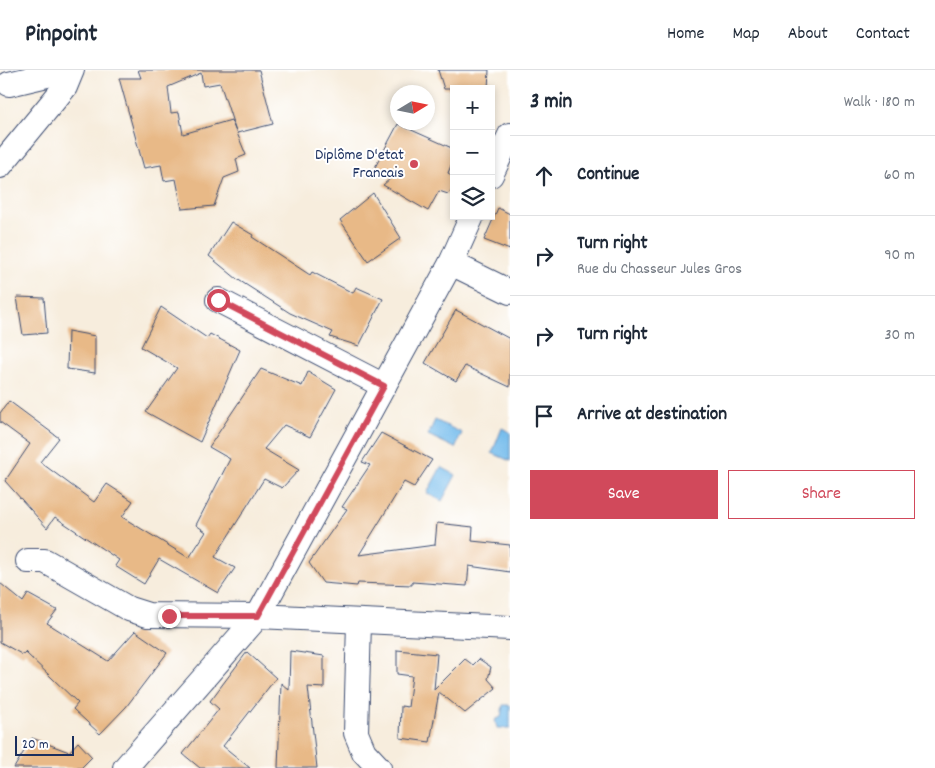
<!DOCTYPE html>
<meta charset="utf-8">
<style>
:root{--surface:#fff;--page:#f6f6f7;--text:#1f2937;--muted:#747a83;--line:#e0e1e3;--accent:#d1495b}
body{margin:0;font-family:Dekko,sans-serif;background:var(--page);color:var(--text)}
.controls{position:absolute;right:15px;top:15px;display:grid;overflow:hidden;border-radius:0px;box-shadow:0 2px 8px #0003}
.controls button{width:45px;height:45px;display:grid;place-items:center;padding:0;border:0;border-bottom:1px solid var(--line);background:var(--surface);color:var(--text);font:25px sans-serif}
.compass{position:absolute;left:390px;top:15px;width:45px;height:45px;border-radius:50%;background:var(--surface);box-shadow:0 2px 8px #0003;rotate:80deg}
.scale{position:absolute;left:15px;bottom:12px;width:59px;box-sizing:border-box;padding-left:5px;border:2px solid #1b2f5e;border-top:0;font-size:14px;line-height:18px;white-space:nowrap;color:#1b2f5e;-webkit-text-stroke:4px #fff;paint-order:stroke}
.stop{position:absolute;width:15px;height:15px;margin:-11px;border:4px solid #d1495b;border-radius:50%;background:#fff}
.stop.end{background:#d1495b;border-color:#fff;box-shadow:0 1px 5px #0008}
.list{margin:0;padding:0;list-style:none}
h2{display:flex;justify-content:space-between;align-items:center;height:65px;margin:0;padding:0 20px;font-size:21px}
h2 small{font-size:16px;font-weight:400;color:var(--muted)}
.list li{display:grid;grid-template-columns:32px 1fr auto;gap:15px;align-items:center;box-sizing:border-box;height:80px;padding:0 20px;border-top:1px solid var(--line)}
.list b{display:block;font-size:19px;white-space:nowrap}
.list p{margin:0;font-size:16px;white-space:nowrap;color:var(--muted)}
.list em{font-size:16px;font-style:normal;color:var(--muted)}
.actions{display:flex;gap:10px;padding:15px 20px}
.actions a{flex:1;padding:11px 0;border:1px solid var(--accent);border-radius:0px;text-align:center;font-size:18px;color:var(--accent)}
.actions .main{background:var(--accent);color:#fff}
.icon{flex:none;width:28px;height:28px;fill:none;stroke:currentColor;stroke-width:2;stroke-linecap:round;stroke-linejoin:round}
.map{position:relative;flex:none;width:510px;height:698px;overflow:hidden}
header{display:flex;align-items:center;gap:30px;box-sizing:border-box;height:70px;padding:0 25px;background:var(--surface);border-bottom:1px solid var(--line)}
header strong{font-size:24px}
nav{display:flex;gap:28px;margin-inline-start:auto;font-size:18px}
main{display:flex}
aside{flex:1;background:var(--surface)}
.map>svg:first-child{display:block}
</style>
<header>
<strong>Pinpoint</strong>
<nav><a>Home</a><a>Map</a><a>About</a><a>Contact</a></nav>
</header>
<main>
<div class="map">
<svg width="510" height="698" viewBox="0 0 510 698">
<rect width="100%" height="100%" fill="#fff"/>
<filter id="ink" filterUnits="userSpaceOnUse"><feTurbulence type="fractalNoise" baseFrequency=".02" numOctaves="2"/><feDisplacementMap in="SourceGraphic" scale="10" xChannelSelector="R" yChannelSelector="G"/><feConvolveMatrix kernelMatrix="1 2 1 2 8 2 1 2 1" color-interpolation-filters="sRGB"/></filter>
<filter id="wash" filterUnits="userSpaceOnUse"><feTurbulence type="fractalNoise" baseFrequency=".0096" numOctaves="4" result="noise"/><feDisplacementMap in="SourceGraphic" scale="20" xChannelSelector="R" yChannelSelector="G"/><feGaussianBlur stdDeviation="1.12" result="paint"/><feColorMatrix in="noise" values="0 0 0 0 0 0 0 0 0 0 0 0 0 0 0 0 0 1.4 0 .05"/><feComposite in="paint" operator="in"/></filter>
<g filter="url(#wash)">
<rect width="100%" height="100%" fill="#f7eddd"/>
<g fill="#75bcec" stroke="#4876a5">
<path d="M435 350 462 363 455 378 428 365Z"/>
<path d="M502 358 510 362V391L492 383Z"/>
<path d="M441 397 456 405 442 431 427 423Z"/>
<path d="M503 635H510V658H497L495 650 501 647Z"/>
</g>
<g id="blocks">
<g fill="#e8b987" fill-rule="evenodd">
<path d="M138 0H259L273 54 237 63 246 85 236 89 239 102 224 108 214 136 182 139 176 109 164 111 161 95 144 98 119 8H141ZM201 3 203 16 220 13 236 62 231 50 183 64 179 42 171 43 168 17Z"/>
<path d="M438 0H489L488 19H444Z"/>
<path d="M398 54 454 79V88L448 103 454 107V117L448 124 439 121 428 141 383 115 391 108 373 101Z"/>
<path d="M373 123 401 168 368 191 340 150Z"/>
<path d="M498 138 510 144V180L484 170Z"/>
<path d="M231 152 253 165 252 167 310 205 312 202 353 223 356 217 383 229 359 276 330 267 333 262 290 243 237 209 209 186Z"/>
<path d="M17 227 44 228 47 263 23 265Z"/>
<path d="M161 237 207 268 210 264 240 280 200 372 146 342 177 298 141 277Z"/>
<path d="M456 240 510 269V317L465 296 456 311 425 293Z"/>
<path d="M68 261 95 266V303L67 299Z"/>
<path d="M261 299 302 316 308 302 336 319 310 367 284 355 264 379 299 400 282 418 264 409 215 487 235 498 218 523 159 489 144 514 115 496 119 490 55 447 47 458 5 411 30 374 0 352V343L9 331 59 368 40 392 94 432 107 414 133 431 122 447 189 488 206 462 196 455 230 389 209 377Z"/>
<path d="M381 363 432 390 414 417 404 412 359 485 435 475 437 453 473 457 472 471 510 475V502L469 496 467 516 412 512V515L358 513 357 516 323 513 309 493 347 439 342 437 370 395 362 392Z"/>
<path d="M0 513 23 532 28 524 57 540 47 553 108 591 135 561 167 583 126 637 100 664 73 639 78 633 25 582 23 585 0 572Z"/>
<path d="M397 580 437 584 434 620 465 589 473 595 479 589 491 597 488 609 496 618 465 643 439 622 430 672 400 668 401 636 408 637 412 606 397 604Z"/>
<path d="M290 581 324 586V618L308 617 317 698H278L281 613 289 620Z"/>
<path d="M247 582 276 608 223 676 250 698H200L183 684 219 639 210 631Z"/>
<path d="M32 668 69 682 78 672 92 687 81 698H14Z"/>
</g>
</g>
</g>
<g filter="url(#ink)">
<use href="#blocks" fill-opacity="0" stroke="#3c4c71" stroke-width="1"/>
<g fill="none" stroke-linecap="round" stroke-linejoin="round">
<defs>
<g id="minor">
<path d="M9 14 68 0"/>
<path d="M0 96 65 17 72 0"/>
<path d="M491 105 510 65"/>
<path d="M451 193 510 222"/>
<path d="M218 230 384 316"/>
<path d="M28 491H45L129 539 148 545 258 546 510 558"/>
<path d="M359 552 356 663 364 682 379 698"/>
<path d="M125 698 258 546 451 193 472 146"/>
</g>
</defs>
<use href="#minor" stroke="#3c4c71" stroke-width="26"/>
<use href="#minor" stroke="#fff" stroke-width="24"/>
</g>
</g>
<g fill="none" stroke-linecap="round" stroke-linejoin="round" filter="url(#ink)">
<path stroke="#d1495b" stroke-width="6" d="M169 546H258L384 316 218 230"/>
</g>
<circle fill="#d1495b" stroke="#fff" stroke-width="2" cx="414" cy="94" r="5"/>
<g text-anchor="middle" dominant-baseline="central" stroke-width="4" stroke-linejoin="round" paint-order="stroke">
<g font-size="16" fill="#1b2f5e" stroke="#fff" text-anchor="end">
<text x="404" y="85">Diplôme D'etat<tspan x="404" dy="18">Francais</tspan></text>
</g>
</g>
</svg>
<div class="controls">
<button>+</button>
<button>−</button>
<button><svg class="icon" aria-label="layers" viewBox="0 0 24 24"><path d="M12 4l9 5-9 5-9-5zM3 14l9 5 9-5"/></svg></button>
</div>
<svg class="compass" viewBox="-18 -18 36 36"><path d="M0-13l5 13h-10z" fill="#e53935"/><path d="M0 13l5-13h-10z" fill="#747a83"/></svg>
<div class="scale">20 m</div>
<div class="stop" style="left:218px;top:230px"></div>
<div class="stop end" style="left:169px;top:546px"></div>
</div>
<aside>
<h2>3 min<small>Walk · 180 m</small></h2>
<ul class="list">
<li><svg class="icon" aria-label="ahead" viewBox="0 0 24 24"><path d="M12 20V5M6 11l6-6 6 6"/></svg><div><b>Continue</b></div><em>60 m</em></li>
<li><svg class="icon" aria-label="right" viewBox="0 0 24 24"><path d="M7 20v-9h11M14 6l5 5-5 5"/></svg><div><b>Turn right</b><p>Rue du Chasseur Jules Gros</p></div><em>90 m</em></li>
<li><svg class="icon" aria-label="right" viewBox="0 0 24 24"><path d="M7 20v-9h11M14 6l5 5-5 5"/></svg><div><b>Turn right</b></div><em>30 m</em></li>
<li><svg class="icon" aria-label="arrive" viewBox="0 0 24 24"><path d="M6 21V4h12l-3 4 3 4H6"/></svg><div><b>Arrive at destination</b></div></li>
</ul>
<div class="actions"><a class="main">Save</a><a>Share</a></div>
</aside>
</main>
